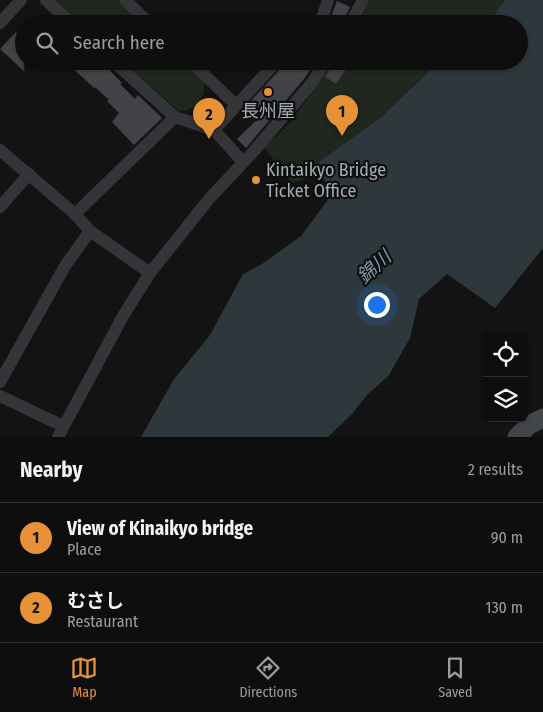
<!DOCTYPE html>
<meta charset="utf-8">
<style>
:root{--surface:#0e0e0f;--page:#171718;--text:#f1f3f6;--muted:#9b9c9e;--line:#2e2e2f;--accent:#e79237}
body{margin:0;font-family:"Fira Sans Condensed","Noto Sans JP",sans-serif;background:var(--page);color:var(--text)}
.controls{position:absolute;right:15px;bottom:15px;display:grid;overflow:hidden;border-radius:8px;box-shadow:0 1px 4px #0004}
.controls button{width:45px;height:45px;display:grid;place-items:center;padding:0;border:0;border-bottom:1px solid var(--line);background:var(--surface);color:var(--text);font:25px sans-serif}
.you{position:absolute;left:376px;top:304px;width:18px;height:18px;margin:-12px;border:4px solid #fff;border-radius:50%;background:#1a73e8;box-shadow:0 0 0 8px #1a73e833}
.badge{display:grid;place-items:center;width:32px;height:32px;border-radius:50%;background:var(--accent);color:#111;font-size:16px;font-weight:700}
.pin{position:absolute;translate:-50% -41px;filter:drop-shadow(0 1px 2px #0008)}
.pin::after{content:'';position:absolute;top:26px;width:18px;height:15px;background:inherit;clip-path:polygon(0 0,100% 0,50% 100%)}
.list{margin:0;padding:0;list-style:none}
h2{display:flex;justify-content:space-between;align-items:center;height:65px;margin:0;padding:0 20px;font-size:21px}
h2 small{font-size:16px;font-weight:400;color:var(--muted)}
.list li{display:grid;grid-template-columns:32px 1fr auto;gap:15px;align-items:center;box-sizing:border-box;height:70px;padding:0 20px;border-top:1px solid var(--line)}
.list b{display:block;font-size:19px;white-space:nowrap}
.list p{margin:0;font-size:16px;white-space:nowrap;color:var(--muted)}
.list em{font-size:16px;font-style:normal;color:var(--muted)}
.icon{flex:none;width:28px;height:28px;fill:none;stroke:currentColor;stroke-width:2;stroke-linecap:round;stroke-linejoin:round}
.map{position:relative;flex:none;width:543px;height:437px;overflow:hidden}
.search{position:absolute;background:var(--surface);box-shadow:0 1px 4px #0004;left:15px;right:15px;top:15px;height:55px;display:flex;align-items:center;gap:12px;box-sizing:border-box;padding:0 18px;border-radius:28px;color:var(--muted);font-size:19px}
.sheet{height:205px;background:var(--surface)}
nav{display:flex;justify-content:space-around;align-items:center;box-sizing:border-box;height:70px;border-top:1px solid var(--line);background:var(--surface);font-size:14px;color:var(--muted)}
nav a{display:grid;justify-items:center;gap:2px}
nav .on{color:var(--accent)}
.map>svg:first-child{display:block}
</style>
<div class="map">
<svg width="543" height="437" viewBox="0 0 543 437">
<rect width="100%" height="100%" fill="#131314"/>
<g fill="#1f271f">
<path d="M55 0H117L143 24H81Z"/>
<path d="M370 0H505L488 24H357Z"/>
<path d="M122 61H183L204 82C205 100 197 110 179 111Z"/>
<path d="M334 61H440L381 117 319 162 323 174 291 183 264 147 290 123Z"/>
</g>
<path fill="#2d373c" d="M505 0H543V248L495 308 447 274 419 299 410 338 389 375 367 395 352 414 328 437H141L174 379 210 335 243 274 262 264 301 236 330 197 319 162 381 117 440 61H519V24H488Z"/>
<g fill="#424347" stroke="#2d2d30">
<path d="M337 1 350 7 342 24 330 20Z"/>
<path d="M16 32 24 40V71L0 49Z"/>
<path d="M65 61H102L111 70 110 71 122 83 120 84 135 99 138 95 162 118 134 145 112 122 119 113 107 101 109 100 95 87 94 88Z"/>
<path d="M285 61H316L304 79 246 148 237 139 261 116 248 104 283 66Z"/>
<path d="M334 61H352L336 84 325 77Z"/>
</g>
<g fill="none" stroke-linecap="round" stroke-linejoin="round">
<g stroke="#343539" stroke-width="12">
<path d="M46 0 72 24"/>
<path d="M125 0 150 24"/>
<path d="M0 23 21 0"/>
<path d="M320 24 328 0"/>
<path d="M350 24 363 0"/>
<path d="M113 61 175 117 214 130 243 162"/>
<path d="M190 61 236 105"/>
<path d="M214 130 277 61"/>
<path d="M0 150 75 214 90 231 150 273"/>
<path d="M0 207 29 174"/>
<path d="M75 214 175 117"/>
<path d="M0 382 65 266 90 231"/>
<path d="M0 396 63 426"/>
<path d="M58 437 123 316 150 273 209 199 253 152 311 84 326 61"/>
</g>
<path stroke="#424549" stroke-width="19" d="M517 437 529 425 543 418"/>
</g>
<g fill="#e79237" stroke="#0e0e0f" stroke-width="2">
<circle cx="268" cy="92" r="5"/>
<circle cx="256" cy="180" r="5"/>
</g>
<g text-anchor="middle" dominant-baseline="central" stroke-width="4.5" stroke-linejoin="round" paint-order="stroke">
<g font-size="18" fill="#a5acb4" stroke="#0e0e0f">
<text x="268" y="111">長州屋</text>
<text x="266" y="170" text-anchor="start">Kintaikyo Bridge<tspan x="266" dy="21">Ticket Office</tspan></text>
</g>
<g font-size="19" font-style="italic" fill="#7d9ead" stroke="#0e0e0f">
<text transform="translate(374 267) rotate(-42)">錦川</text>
</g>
</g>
</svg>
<div class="controls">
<button><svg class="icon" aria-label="locate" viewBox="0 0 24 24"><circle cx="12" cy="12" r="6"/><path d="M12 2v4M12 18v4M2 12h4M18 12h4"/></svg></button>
<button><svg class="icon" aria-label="layers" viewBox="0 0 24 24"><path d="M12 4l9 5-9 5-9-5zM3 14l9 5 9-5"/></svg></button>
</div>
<div class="you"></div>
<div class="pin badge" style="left:342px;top:136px">1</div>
<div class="pin badge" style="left:209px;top:139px">2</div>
<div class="search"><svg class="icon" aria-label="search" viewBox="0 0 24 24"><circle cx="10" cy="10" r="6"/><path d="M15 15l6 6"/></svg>Search here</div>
</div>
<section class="sheet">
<h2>Nearby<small>2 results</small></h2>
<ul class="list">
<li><span class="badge">1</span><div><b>View of Kinaikyo bridge</b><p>Place</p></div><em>90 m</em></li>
<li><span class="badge">2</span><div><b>むさし</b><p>Restaurant</p></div><em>130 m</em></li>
</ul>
</section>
<nav>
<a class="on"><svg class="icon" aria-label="map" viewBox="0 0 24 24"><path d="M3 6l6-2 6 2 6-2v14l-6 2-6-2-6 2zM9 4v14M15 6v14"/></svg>Map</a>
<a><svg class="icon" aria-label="directions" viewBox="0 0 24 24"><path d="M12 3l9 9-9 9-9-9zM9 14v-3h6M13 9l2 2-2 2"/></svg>Directions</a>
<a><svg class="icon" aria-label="saved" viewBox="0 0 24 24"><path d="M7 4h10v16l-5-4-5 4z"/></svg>Saved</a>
</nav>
